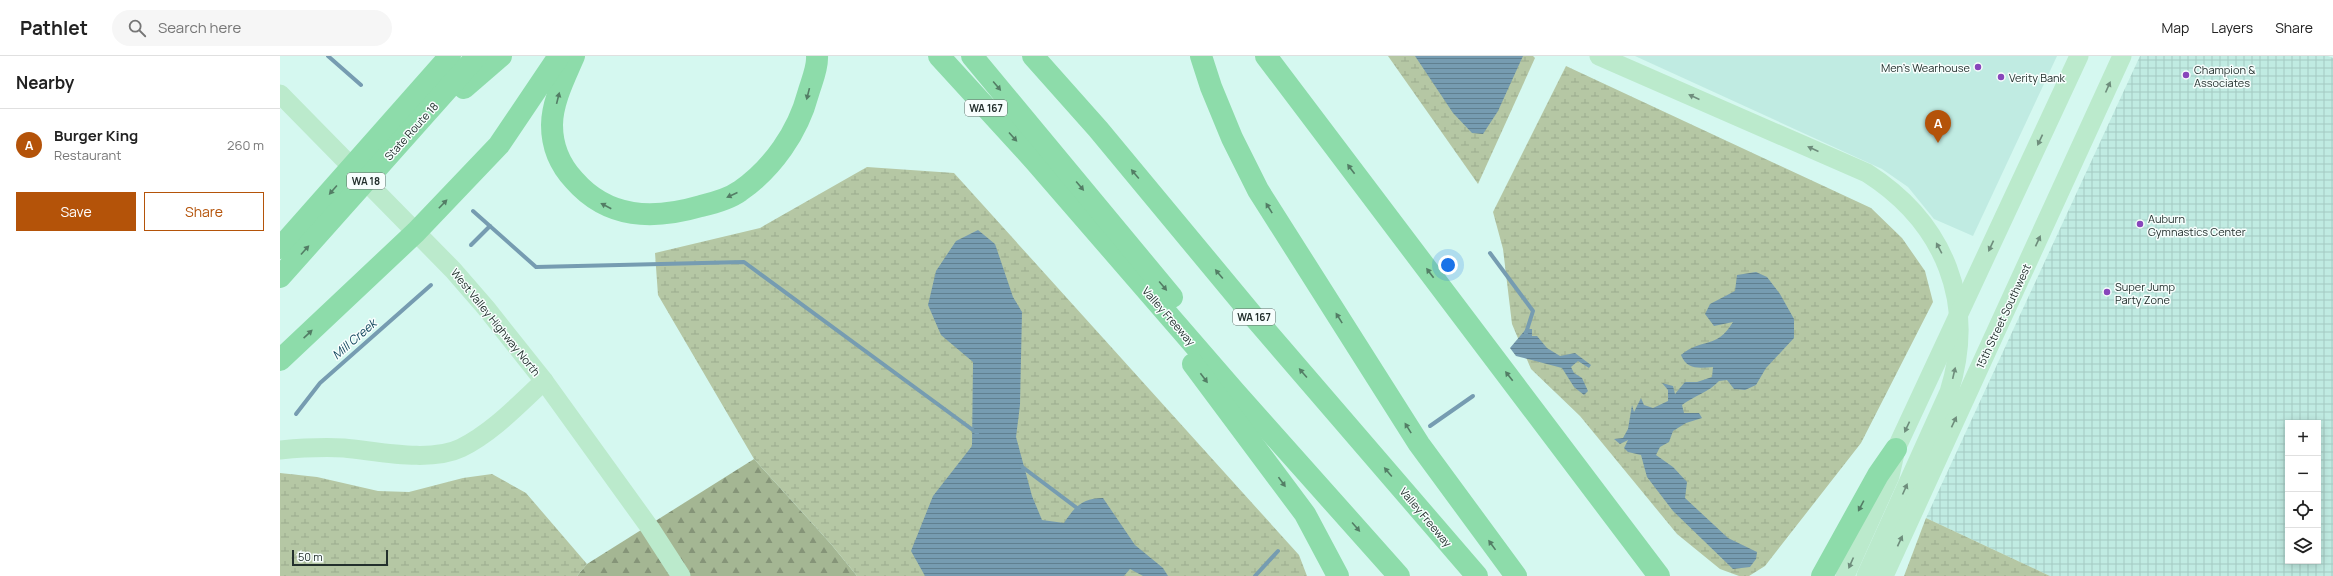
<!DOCTYPE html>
<meta charset="utf-8">
<style>
:root{--surface:#fff;--page:#f6f6f6;--text:#222;--muted:#767676;--line:#e0e0e0;--accent:#b45309}
body{margin:0;font-family:Manrope,sans-serif;background:var(--page);color:var(--text)}
.controls{position:absolute;right:12px;bottom:12px;display:grid;overflow:hidden;border-radius:0px;box-shadow:0 2px 10px #0003}
.controls button{width:36px;height:36px;display:grid;place-items:center;padding:0;border:0;border-bottom:1px solid var(--line);background:var(--surface);color:var(--text);font:20px sans-serif}
.scale{position:absolute;left:12px;bottom:10px;width:96px;box-sizing:border-box;padding-left:4px;border:2px solid #23302d;border-top:0;font-size:11px;line-height:14px;white-space:nowrap;color:#23302d;-webkit-text-stroke:3px #f7fefd;paint-order:stroke}
.you{position:absolute;left:1168px;top:209px;width:14px;height:14px;margin:-10px;border:3px solid #fff;border-radius:50%;background:#1a73e8;box-shadow:0 0 0 6px #1a73e833}
.badge{display:grid;place-items:center;width:26px;height:26px;border-radius:50%;background:var(--accent);color:#fff;font-size:13px;font-weight:700}
.pin{position:absolute;translate:-50% -33px;filter:drop-shadow(0 1px 2px #0008)}
.pin::after{content:'';position:absolute;top:21px;width:14px;height:12px;background:inherit;clip-path:polygon(0 0,100% 0,50% 100%)}
.list{margin:0;padding:0;list-style:none}
h2{display:flex;justify-content:space-between;align-items:center;height:52px;margin:0;padding:0 16px;font-size:17px}
h2 small{font-size:13px;font-weight:400;color:var(--muted)}
.list li{display:grid;grid-template-columns:26px 1fr auto;gap:12px;align-items:center;box-sizing:border-box;height:72px;padding:0 16px;border-top:1px solid var(--line)}
.list b{display:block;font-size:15px;white-space:nowrap}
.list p{margin:0;font-size:13px;white-space:nowrap;color:var(--muted)}
.list em{font-size:13px;font-style:normal;color:var(--muted)}
.actions{display:flex;gap:8px;padding:12px 16px}
.actions a{flex:1;padding:9px 0;border:1px solid var(--accent);border-radius:0px;text-align:center;font-size:14px;color:var(--accent)}
.actions .main{background:var(--accent);color:#fff}
.icon{flex:none;width:22px;height:22px;fill:none;stroke:currentColor;stroke-width:2;stroke-linecap:round;stroke-linejoin:round}
.map{position:relative;flex:none;width:2053px;height:520px;overflow:hidden}
header{display:flex;align-items:center;gap:24px;box-sizing:border-box;height:56px;padding:0 20px;background:var(--surface);border-bottom:1px solid var(--line)}
header strong{font-size:19px}
nav{display:flex;gap:22px;margin-inline-start:auto;font-size:14px}
.search{width:280px;height:36px;background:var(--page);display:flex;align-items:center;gap:10px;box-sizing:border-box;padding:0 14px;border-radius:22px;color:var(--muted);font-size:15px}
main{display:flex}
aside{flex:1;background:var(--surface)}
.map>svg:first-child{display:block}
</style>
<header>
<strong>Pathlet</strong>
<div class="search"><svg class="icon" aria-label="search" viewBox="0 0 24 24"><circle cx="10" cy="10" r="6"/><path d="M15 15l6 6"/></svg>Search here</div>
<nav><a>Map</a><a>Layers</a><a>Share</a></nav>
</header>
<main>
<aside>
<h2>Nearby<small></small></h2>
<ul class="list">
<li><span class="badge">A</span><div><b>Burger King</b><p>Restaurant</p></div><em>260 m</em></li>
</ul>
<div class="actions"><a class="main">Save</a><a>Share</a></div>
</aside>
<div class="map">
<svg width="2053" height="520" viewBox="0 0 2053 520">
<defs>
<pattern id="industrial-grid" width="8" height="8" patternUnits="userSpaceOnUse"><rect width="8" height="8" fill="#c0ebe2"/><path d="M0 4h8M4 0v8" fill="none" stroke="#a5cac2"/></pattern>
<pattern id="forest-firs" width="22" height="20" patternUnits="userSpaceOnUse"><rect width="22" height="20" fill="#a4b693"/><path d="M5 1l3.5 6h-7zM16 11l3.5 6h-7z" fill="#859478"/></pattern>
<pattern id="wetland-marsh" width="20" height="14" patternUnits="userSpaceOnUse"><rect width="20" height="14" fill="#b5c7a4"/><path d="M1 5h8M5 5V1M11 12h8M15 12V8" fill="none" stroke="#9bab8e"/></pattern>
<pattern id="water-rules" width="6" height="5" patternUnits="userSpaceOnUse"><rect width="6" height="5" fill="#769cb1"/><path d="M0 2.5h6" fill="none" stroke="#608090"/></pattern>
</defs>
<rect width="100%" height="100%" fill="#d5f8f0"/>
<path fill="#c0ebe2" d="M1355 0H1777L1693 180 1654 163 1628 131 1602 113Z"/>
<path fill="url(#industrial-grid)" fill-rule="evenodd" d="M1860 0H2048L2053 2V520H1770L1646 462ZM2008 367H2038V505H2008Z"/>
<path fill="url(#forest-firs)" d="M474 403 551 488 577 520H297L307 508Z"/>
<g fill="url(#wetland-marsh)">
<path d="M1108 0H1253L1255 2 1198 128Z"/>
<path d="M1286 10 1591 152 1622 182 1645 215 1653 246 1581 387 1485 510 1469 520H1459L1440 513 1397 478 1300 360 1251 313 1232 268 1223 193 1213 156Z"/>
<path d="M587 111 674 117 1019 499 1027 520H577L551 488 474 403 378 239 375 197 480 172Z"/>
<path d="M0 417 37 421 98 435 129 436 183 422 212 418 246 437 307 508 297 520H0Z"/>
<path d="M1646 462 1770 520H1624Z"/>
</g>
<g fill="url(#water-rules)">
<path d="M1135 0H1243L1218 55 1203 78 1192 77 1173 57Z"/>
<path d="M698 174 715 188 733 241 742 256 740 349 736 381 752 440 762 464 784 467C795 450 803 442 823 442L855 489 883 512 888 520H863L850 513 844 520H645L631 495 653 440 692 390 693 306 661 279 648 249 656 215 676 185Z"/>
<path d="M1476 216 1487 221 1500 238 1514 263V282L1486 312 1476 329 1465 334 1454 333 1447 324 1439 325C1429 336 1414 340 1402 349L1404 357H1419L1422 362 1406 367 1393 375 1389 386 1380 391 1376 399 1393 411 1407 426 1405 442 1448 482 1477 496 1476 503 1470 511 1453 513 1393 455 1367 421 1361 399 1348 396 1344 392 1348 384 1340 388 1334 383 1343 382 1348 373 1352 349 1354 356 1361 342 1364 349 1373 352 1388 345V334L1382 327 1393 330 1395 338 1405 326H1417L1432 321 1433 311C1419 312 1407 314 1401 299 1423 281 1436 294 1453 266L1434 270 1425 258 1430 248 1455 235 1457 219Z"/>
<path d="M1246 273H1252V280H1257L1267 292 1280 300 1295 297 1311 309 1309 312 1298 305 1291 311 1294 317 1302 322 1308 335 1304 339 1294 331 1282 312 1236 300 1230 292Z"/>
</g>
<g fill="none" stroke-linecap="round" stroke-linejoin="round">
<g stroke="#769cb1" stroke-width="4">
<path d="M48 0 81 29"/>
<path d="M193 155 256 211 464 206 697 377"/>
<path d="M191 189 210 170"/>
<path d="M1210 197 1253 255 1246 277"/>
<path d="M16 358 40 327 151 229"/>
<path d="M1150 370 1193 340"/>
<path d="M741 410 801 455"/>
<path d="M975 520 998 495"/>
</g>
<g stroke="#bbeacc" stroke-width="19">
<path d="M1319 0 1587 117C1665 167 1697 247 1669 336L1586 520"/>
<path d="M0 38 173 214 206 252 264 325 370 472 401 520"/>
<path d="M0 394C21 392 42 391 64 392 97 395 150 407 181 392 213 376 238 349 264 325"/>
<path d="M1565 520 1610 420 1616 393 1799 0"/>
<path d="M1604 520 1842 0"/>
</g>
<g stroke="#8ddcaa" stroke-width="22">
<path d="M294 0C285 21 272 46 272 69 272 90 280 109 294 124 328 163 373 164 421 150 434 147 449 143 460 135 492 113 518 76 528 38 531 27 538 12 537 0"/>
<path d="M659 0 754 104 955 336 1119 520"/>
<path d="M692 0 892 241"/>
<path d="M753 0 818 73 974 261 1197 520"/>
<path d="M921 0 931 31 952 82 978 134 1139 388 1236 520"/>
<path d="M986 0 1379 520"/>
<path d="M184 32 221 0"/>
<path d="M0 192 170 0"/>
<path d="M0 221 197 0"/>
<path d="M0 304 136 176 219 89 279 0"/>
<path d="M913 308 1025 458 1058 520"/>
<path d="M1542 520 1598 419 1616 393"/>
</g>
</g>
<defs><path id="oneway-solid" d="M-6-.8H1V-3.2L6.5 0L1 3.2V.8H-6Z"/></defs>
<g fill="#537d65">
<use href="#oneway-solid" transform="translate(717 30) rotate(50)"/>
<use href="#oneway-solid" transform="translate(528 38) rotate(104)"/>
<use href="#oneway-solid" transform="translate(278 42) rotate(-76)"/>
<use href="#oneway-solid" transform="translate(733 81) rotate(48)"/>
<use href="#oneway-solid" transform="translate(1071 113) rotate(-127)"/>
<use href="#oneway-solid" transform="translate(855 118) rotate(-130)"/>
<use href="#oneway-solid" transform="translate(800 130) rotate(50)"/>
<use href="#oneway-solid" transform="translate(53 134) rotate(131)"/>
<use href="#oneway-solid" transform="translate(452 139) rotate(156)"/>
<use href="#oneway-solid" transform="translate(163 148) rotate(-46)"/>
<use href="#oneway-solid" transform="translate(326 150) rotate(-152)"/>
<use href="#oneway-solid" transform="translate(989 152) rotate(-122)"/>
<use href="#oneway-solid" transform="translate(25 194) rotate(-48)"/>
<use href="#oneway-solid" transform="translate(1150 217) rotate(-127)"/>
<use href="#oneway-solid" transform="translate(939 218) rotate(-130)"/>
<use href="#oneway-solid" transform="translate(883 230) rotate(50)"/>
<use href="#oneway-solid" transform="translate(1059 262) rotate(-122)"/>
<use href="#oneway-solid" transform="translate(28 278) rotate(-43)"/>
<use href="#oneway-solid" transform="translate(1023 317) rotate(-131)"/>
<use href="#oneway-solid" transform="translate(1229 320) rotate(-128)"/>
<use href="#oneway-solid" transform="translate(924 322) rotate(53)"/>
<use href="#oneway-solid" transform="translate(1128 372) rotate(-122)"/>
<use href="#oneway-solid" transform="translate(1108 416) rotate(-130)"/>
<use href="#oneway-solid" transform="translate(1002 426) rotate(54)"/>
<use href="#oneway-solid" transform="translate(1581 450) rotate(118)"/>
<use href="#oneway-solid" transform="translate(1076 471) rotate(49)"/>
<use href="#oneway-solid" transform="translate(1212 489) rotate(-126)"/>
</g>
<g fill="#6f8d7c">
<use href="#oneway-solid" transform="translate(1828 31) rotate(-66)"/>
<use href="#oneway-solid" transform="translate(1414 41) rotate(-156)"/>
<use href="#oneway-solid" transform="translate(1760 84) rotate(115)"/>
<use href="#oneway-solid" transform="translate(1533 93) rotate(-156)"/>
<use href="#oneway-solid" transform="translate(1758 185) rotate(-65)"/>
<use href="#oneway-solid" transform="translate(1711 190) rotate(115)"/>
<use href="#oneway-solid" transform="translate(1659 192) rotate(-118)"/>
<use href="#oneway-solid" transform="translate(1674 317) rotate(-77)"/>
<use href="#oneway-solid" transform="translate(1674 366) rotate(-65)"/>
<use href="#oneway-solid" transform="translate(1627 371) rotate(115)"/>
<use href="#oneway-solid" transform="translate(1625 433) rotate(-66)"/>
<use href="#oneway-solid" transform="translate(1620 485) rotate(-65)"/>
<use href="#oneway-solid" transform="translate(1571 507) rotate(114)"/>
</g>
<g fill="#8846bb" stroke="#f7fefd" stroke-width="1.5">
<circle cx="1698" cy="11" r="4"/>
<circle cx="1906" cy="19" r="4"/>
<circle cx="1721" cy="21" r="4"/>
<circle cx="1860" cy="168" r="4"/>
<circle cx="1827" cy="236" r="4"/>
</g>
<g text-anchor="middle" dominant-baseline="central" stroke-width="3" stroke-linejoin="round" paint-order="stroke">
<g fill="#f7fefd" stroke="#636e6b" stroke-width="1">
<rect x="685" y="44" width="42" height="16" rx="3"/>
<rect x="67" y="117" width="38" height="16" rx="3"/>
<rect x="953" y="253" width="42" height="16" rx="3"/>
</g>
<g font-size="10" font-weight="bold" fill="#23302d">
<text x="706" y="52">WA 167</text>
<text x="86" y="125">WA 18</text>
<text x="974" y="261">WA 167</text>
</g>
<g font-size="11" fill="#23302d" stroke="#f7fefd" text-anchor="start">
<text x="1690" y="11" text-anchor="end">Men's Wearhouse</text>
<text x="1914" y="13">Champion &amp;<tspan x="1914" dy="13">Associates</tspan></text>
<text x="1729" y="21">Verity Bank</text>
<text x="1868" y="162">Auburn<tspan x="1868" dy="13">Gymnastics Center</tspan></text>
<text x="1835" y="230">Super Jump<tspan x="1835" dy="13">Party Zone</tspan></text>
</g>
<g font-size="11" fill="#23302d" stroke="#f7fefd">
<text transform="translate(131 75) rotate(-48)">State Route 18</text>
<text transform="translate(889 260) rotate(49)">Valley Freeway</text>
<text transform="translate(1723 260) rotate(-65)">15th Street Southwest</text>
<text transform="translate(216 266) rotate(51)">West Valley Highway North</text>
<text transform="translate(1146 461) rotate(50)">Valley Freeway</text>
</g>
<g font-size="12" font-style="italic" fill="#0e435a" stroke="#f7fefd">
<text transform="translate(74 283) rotate(-41)">Mill Creek</text>
</g>
</g>
</svg>
<div class="controls">
<button>+</button>
<button>−</button>
<button><svg class="icon" aria-label="locate" viewBox="0 0 24 24"><circle cx="12" cy="12" r="6"/><path d="M12 2v4M12 18v4M2 12h4M18 12h4"/></svg></button>
<button><svg class="icon" aria-label="layers" viewBox="0 0 24 24"><path d="M12 4l9 5-9 5-9-5zM3 14l9 5 9-5"/></svg></button>
</div>
<div class="scale">50 m</div>
<div class="you"></div>
<div class="pin badge" style="left:1658px;top:87px">A</div>
</div>
</main>
